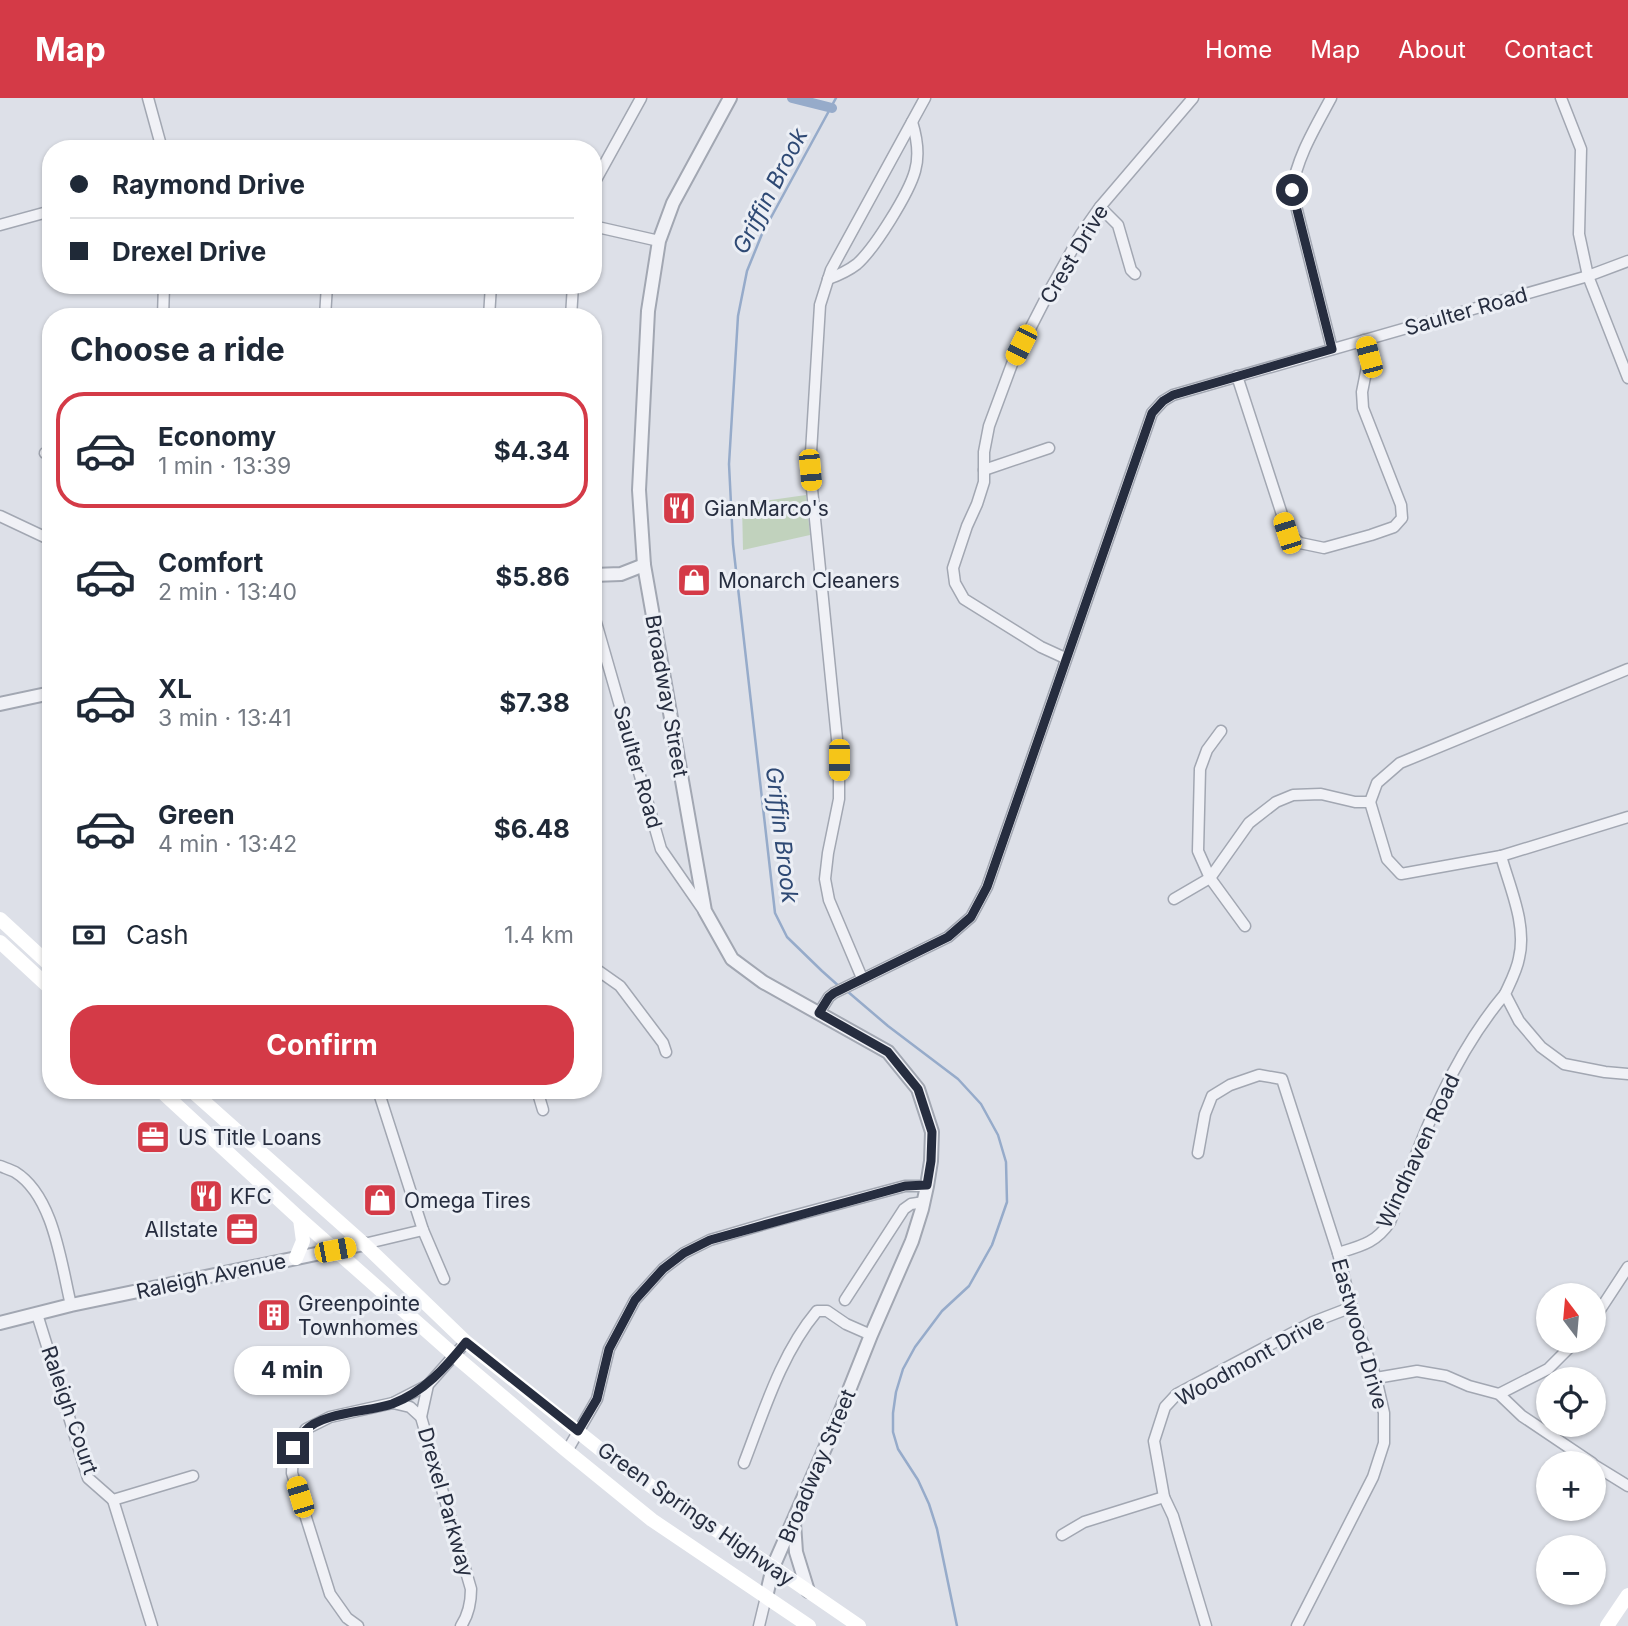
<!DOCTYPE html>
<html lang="en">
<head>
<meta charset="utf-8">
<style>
  body { margin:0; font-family:Inter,sans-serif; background:#f2f2f3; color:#1f2937; height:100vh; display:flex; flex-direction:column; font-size:26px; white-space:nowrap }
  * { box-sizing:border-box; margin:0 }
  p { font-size:23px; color:#747a83 }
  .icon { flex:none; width:38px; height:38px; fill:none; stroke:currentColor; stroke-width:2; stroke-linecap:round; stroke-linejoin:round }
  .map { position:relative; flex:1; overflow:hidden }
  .side { position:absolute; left:42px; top:210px; width:560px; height:791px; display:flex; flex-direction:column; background:#fff; border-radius:28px; box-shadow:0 2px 5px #0004 }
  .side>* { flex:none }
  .banner { position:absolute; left:42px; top:42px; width:560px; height:154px; border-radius:28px; box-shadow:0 2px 5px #0004; display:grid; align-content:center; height:154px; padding:0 28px; background:#fff }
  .needle { width:46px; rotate:344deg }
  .buttons { position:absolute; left:1536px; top:1185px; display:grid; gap:14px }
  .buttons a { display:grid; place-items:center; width:70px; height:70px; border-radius:50%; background:#fff; box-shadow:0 2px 5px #0004; font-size:35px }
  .end { position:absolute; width:32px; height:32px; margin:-16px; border:9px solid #262d3f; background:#fff; box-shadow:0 0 0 4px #fff }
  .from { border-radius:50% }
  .bubble { position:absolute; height:49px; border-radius:24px; background:#fff; box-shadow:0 2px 5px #0004; font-size:23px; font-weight:700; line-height:49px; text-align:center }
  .car { position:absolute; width:21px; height:42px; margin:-21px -10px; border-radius:9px; box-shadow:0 0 5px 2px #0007; background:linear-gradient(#f5c518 24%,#345 0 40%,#f5c518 0 76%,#345 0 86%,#f5c518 0) }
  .banner b { display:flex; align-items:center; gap:24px; height:66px; font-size:26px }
  .banner b+b { border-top:2px solid #e0e1e3 }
  .banner i { width:18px; height:18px; background:#1f2937 }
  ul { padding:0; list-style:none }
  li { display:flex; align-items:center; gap:21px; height:116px; margin:0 14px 10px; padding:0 14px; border:4px solid transparent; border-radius:28px }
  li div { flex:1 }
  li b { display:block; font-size:26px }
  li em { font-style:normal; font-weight:700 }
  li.selected { border-color:#d43a47 }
  li>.icon { width:63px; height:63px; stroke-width:1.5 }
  h2 { padding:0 28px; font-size:32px; line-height:84px }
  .pay { display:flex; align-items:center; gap:18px; height:77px; padding:0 28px; font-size:26px }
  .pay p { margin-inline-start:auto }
  .primary-button { display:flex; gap:14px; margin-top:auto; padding:14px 28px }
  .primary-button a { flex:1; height:80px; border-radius:28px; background:#d43a47; color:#fff; font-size:28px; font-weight:700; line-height:80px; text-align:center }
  header { display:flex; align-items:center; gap:42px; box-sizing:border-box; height:98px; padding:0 35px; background:#d43a47; color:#fff }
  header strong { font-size:33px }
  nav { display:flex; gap:38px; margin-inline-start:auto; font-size:24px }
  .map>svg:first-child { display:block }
  .green { fill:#c1d2bd }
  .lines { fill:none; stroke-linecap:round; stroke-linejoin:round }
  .stream { stroke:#96abca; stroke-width:2.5 }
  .canal { stroke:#96abca; stroke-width:10 }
  .minor-casing { stroke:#a2a7b2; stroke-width:13 }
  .tertiary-casing { stroke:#a2a7b2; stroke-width:16 }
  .minor { stroke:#f0f1f6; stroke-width:10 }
  .tertiary { stroke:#f0f1f6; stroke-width:12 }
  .secondary { stroke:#fff; stroke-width:14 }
  .route { stroke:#262d3f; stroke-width:9 }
  .labels { text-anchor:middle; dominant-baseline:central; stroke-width:6; stroke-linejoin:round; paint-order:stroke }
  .street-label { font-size:21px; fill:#262d3f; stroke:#eceff5 }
  .poi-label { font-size:21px; fill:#262d3f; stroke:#eceff5; text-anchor:start }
  .water-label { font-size:23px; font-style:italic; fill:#2e4974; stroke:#eceff5 }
</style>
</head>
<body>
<header>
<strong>Map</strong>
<nav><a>Home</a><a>Map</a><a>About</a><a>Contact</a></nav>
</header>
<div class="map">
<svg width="1628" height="1528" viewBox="0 0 1628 1528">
  <rect width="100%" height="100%" fill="#dde0e8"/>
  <polygon class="green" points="806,397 810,437 743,452 742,406"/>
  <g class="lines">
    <g class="stream">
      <polyline points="836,0 762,136 747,173 738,218 729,366 733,446 775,815 787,839 822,873 841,890"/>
      <polyline points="847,893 888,928 958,981 981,1006 998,1037 1006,1064 1007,1104 992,1147 969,1188 942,1213 915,1249 903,1271 896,1294 893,1315 893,1334 898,1351 918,1382 929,1406 937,1431 957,1528"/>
    </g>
    <polyline class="canal" points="792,0 832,10"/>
    <g class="minor-casing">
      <g id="minor">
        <polyline points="148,0 162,51"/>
        <path d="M1331 0C1315 30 1297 59 1292 92L1332 251"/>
        <polyline points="1561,0 1581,51 1579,136 1588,178 1628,280"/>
        <polyline points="593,87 641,0"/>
        <polyline points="1100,109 1118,127 1131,172 1135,176"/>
        <polyline points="0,127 51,113"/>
        <polyline points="593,128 659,143"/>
        <path d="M828 181C839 177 848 173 857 166 875 150 909 95 915 73 920 56 917 40 912 24"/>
        <polyline points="163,219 164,187"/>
        <polyline points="325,219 327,187"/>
        <polyline points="489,219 491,187"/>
        <polyline points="571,219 573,187"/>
        <polyline points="1237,278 1288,435 1300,445 1324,450 1371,437 1394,429 1402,420 1401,407 1363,310 1362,294 1369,259 1364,242"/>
        <polyline points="45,355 51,357"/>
        <polyline points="984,372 1049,350"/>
        <polyline points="0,418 51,442"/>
        <polyline points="593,514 661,751 704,813"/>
        <polyline points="1065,560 1041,549 964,501 955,485 953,470 967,428 977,406 984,384 984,354 989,328 1012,266 1051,190 1081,136 1100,109 1193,0"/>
        <polyline points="1221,633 1207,652 1200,671 1198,753 1210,780 1245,828"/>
        <polyline points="1370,704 1387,761 1401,776 1501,758 1628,719"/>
        <polyline points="1370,704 1377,685 1400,665 1628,571"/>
        <path d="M1501 758C1510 790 1527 827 1519 860 1517 872 1510 885 1505 896L1519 923 1541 949 1564 966 1605 974 1628 976"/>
        <polyline points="1174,801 1210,780 1249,725 1276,704 1293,697 1321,696 1355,704 1370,704"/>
        <polyline points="593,869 620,888 663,945 666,954"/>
        <polyline points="862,880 829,802 825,781 828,755 839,701 839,661 810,371 820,207 831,172 925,0"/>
        <polyline points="819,915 829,899 834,895 948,839 971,819 987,789 1152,315 1163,303 1173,297 1588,178 1628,163"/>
        <polyline points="378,992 423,1132 444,1181"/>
        <polyline points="537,992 543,1012"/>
        <polyline points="1198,1055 1205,1016 1212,998 1230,987 1259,977 1282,981 1338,1155 1356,1226 1376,1280 1384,1315 1384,1345 1373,1379 1297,1528"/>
        <path d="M0 1068C5 1070 11 1072 15 1074 54 1098 61 1166 71 1207"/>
        <polyline points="364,1146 423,1132"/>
        <path d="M1338 1155C1361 1148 1376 1145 1390 1124 1420 1045 1449 962 1505 896"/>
        <polyline points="845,1202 904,1111 911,1106 924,1104"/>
        <polyline points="37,1216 88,1380 113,1402 193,1378"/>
        <polyline points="1594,1221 1628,1169"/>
        <polyline points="1376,1280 1417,1273 1446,1278 1469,1288 1499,1296 1522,1318 1592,1365"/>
        <polyline points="1499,1296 1548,1271 1577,1242"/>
        <polyline points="393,1305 428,1287"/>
        <polyline points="421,1319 428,1287 466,1244"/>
        <polyline points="567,1353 597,1301 609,1251 635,1202 663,1171 684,1155 710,1142 782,1121 905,1088 927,1088"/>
        <path d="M744 1365C764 1313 781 1256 817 1213H827L846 1226 871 1237"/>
        <polyline points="1594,1367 1628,1388"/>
        <polyline points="113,1402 152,1528"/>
        <polyline points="1062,1437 1084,1424 1164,1399"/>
        <path d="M358 1528 347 1520 330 1496 292 1375 293 1350 306 1331 330 1319 393 1305 410 1309 421 1319 471 1491C471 1505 469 1516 461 1528"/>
        <polyline points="759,1528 766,1499"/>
        <polyline points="1206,1528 1173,1418 1164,1399 1154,1343 1165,1309 1177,1296 1313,1224 1352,1209"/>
      </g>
    </g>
    <g class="tertiary-casing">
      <g id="tertiary">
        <polyline points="730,0 673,105 659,143 648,213 639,392 644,467 705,813 732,861 763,884 888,954 918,991 932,1034 931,1063 927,1088 922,1111 912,1143 871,1237 836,1325 773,1469 766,1499"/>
        <polyline points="593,477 621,476 644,467"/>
        <polyline points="0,606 51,595"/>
        <polyline points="0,1225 71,1207 364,1146"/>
        <polyline points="794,1425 796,1454 808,1493"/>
      </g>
    </g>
    <use href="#minor" class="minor"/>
    <use href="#tertiary" class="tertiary"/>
    <g class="secondary">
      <polyline points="0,821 51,868"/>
      <polyline points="0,844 51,891"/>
      <polyline points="160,992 300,1121 455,1258 567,1353 652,1422 809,1528"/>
      <polyline points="191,992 364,1146 466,1244 606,1356 679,1408 773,1469 859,1528"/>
      <polyline points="296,1160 303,1143 300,1121"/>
      <polyline points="1607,1528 1628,1497"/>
    </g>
  </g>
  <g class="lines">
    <path class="route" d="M293 1350C297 1345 300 1338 305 1333 322 1314 368 1314 392 1306 424 1294 446 1269 466 1244L578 1333 597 1301 609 1251 635 1202 663 1171 684 1155 710 1142 807 1115 905 1088 927 1087 931 1063 932 1034 918 991 888 954 819 915 829 899 834 895 948 839 971 819 987 789 1152 315 1163 303 1173 297 1332 251 1292 92"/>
  </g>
  <defs>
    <g id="restaurant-square" transform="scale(1.75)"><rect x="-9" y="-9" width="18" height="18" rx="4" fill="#d43a47" stroke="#eceff5"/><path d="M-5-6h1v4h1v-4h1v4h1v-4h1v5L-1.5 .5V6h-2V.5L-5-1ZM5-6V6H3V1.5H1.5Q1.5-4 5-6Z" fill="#fff"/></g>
    <g id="shop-square" transform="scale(1.75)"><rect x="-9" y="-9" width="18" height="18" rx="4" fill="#d43a47" stroke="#eceff5"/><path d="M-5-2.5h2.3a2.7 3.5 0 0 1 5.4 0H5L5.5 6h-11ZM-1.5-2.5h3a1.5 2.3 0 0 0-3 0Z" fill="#fff"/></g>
    <g id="office-square" transform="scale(1.75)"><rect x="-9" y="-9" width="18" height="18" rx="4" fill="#d43a47" stroke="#eceff5"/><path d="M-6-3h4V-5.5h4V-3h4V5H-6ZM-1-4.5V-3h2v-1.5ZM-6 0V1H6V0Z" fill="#fff"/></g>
    <g id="building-square" transform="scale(1.75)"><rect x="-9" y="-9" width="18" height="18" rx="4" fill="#d43a47" stroke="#eceff5"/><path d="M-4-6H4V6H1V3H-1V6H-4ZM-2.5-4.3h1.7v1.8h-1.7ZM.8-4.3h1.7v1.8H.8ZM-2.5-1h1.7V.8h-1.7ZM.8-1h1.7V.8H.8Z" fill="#fff"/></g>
  </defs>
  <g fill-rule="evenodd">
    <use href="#restaurant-square" x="679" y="410"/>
    <use href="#shop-square" x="694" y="482"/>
    <use href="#office-square" x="153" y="1039"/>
    <use href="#restaurant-square" x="206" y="1098"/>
    <use href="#shop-square" x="380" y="1102"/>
    <use href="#office-square" x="242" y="1131"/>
    <use href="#building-square" x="274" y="1217"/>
  </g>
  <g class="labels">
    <g class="street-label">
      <text transform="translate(1074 156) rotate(-59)">Crest Drive</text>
      <text transform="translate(1466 213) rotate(-16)">Saulter Road</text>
      <text transform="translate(667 598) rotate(80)">Broadway Street</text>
      <text transform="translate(638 669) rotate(74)">Saulter Road</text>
      <text transform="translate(1418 1053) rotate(-65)">Windhaven Road</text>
      <text transform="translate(211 1178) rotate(-12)">Raleigh Avenue</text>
      <text transform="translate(1360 1236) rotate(74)">Eastwood Drive</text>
      <text transform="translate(1250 1262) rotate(-29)">Woodmont Drive</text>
      <text transform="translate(70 1312) rotate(71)">Raleigh Court</text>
      <text transform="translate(817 1368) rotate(-67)">Broadway Street</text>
      <text transform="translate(446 1404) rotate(74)">Drexel Parkway</text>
      <text transform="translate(696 1416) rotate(35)">Green Springs Highway</text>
    </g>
    <g class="poi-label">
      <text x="704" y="410">GianMarco's</text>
      <text x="718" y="482">Monarch Cleaners</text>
      <text x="178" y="1039">US Title Loans</text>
      <text x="230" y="1098">KFC</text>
      <text x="404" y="1102">Omega Tires</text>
      <text x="218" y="1131" text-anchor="end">Allstate</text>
      <text x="298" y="1205">Greenpointe<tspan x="298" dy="24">Townhomes</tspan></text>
    </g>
    <g class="water-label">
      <text transform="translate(770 93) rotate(-63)">Griffin Brook</text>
      <text transform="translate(782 737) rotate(83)">Griffin Brook</text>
    </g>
  </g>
</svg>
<div class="buttons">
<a><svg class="needle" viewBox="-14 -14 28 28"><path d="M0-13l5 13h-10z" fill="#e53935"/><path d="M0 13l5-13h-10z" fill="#747a83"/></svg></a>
<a><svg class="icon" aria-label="locate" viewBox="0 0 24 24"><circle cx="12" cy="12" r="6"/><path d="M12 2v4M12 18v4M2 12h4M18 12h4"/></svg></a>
<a>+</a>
<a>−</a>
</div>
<i class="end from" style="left:1292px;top:92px"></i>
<i class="end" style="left:293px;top:1350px"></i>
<div class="bubble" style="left:234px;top:1248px;width:116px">4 min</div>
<i class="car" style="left:1021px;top:247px;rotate:207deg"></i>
<i class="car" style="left:1369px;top:259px;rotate:345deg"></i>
<i class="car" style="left:810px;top:372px;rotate:175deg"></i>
<i class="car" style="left:1287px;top:435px;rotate:342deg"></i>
<i class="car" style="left:839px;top:662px;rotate:180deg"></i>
<i class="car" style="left:335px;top:1152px;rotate:79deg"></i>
<i class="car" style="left:300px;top:1399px;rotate:343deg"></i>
<div class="banner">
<b><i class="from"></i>Raymond Drive</b>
<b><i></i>Drexel Drive</b>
</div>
<section class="side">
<h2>Choose a ride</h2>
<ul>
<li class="selected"><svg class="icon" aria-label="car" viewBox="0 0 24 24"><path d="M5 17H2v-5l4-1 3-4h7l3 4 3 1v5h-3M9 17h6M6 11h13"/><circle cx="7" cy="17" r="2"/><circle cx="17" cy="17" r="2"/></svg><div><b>Economy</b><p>1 min · 13:39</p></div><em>$4.34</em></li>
<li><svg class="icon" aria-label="car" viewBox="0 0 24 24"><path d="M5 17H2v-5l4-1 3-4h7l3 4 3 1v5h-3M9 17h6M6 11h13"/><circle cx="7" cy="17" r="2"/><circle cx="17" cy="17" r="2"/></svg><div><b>Comfort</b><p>2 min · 13:40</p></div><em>$5.86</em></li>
<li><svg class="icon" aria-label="car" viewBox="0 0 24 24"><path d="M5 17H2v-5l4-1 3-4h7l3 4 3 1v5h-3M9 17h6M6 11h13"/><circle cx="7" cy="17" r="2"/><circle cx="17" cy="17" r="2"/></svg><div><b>XL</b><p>3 min · 13:41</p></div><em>$7.38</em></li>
<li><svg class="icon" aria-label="car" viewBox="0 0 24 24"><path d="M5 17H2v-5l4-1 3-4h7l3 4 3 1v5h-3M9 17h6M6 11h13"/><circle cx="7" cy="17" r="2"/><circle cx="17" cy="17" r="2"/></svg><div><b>Green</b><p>4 min · 13:42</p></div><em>$6.48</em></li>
</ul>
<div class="pay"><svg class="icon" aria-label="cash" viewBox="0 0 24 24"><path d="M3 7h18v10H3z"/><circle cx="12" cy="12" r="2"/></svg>Cash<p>1.4 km</p></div>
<div class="primary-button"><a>Confirm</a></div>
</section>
</div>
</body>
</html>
